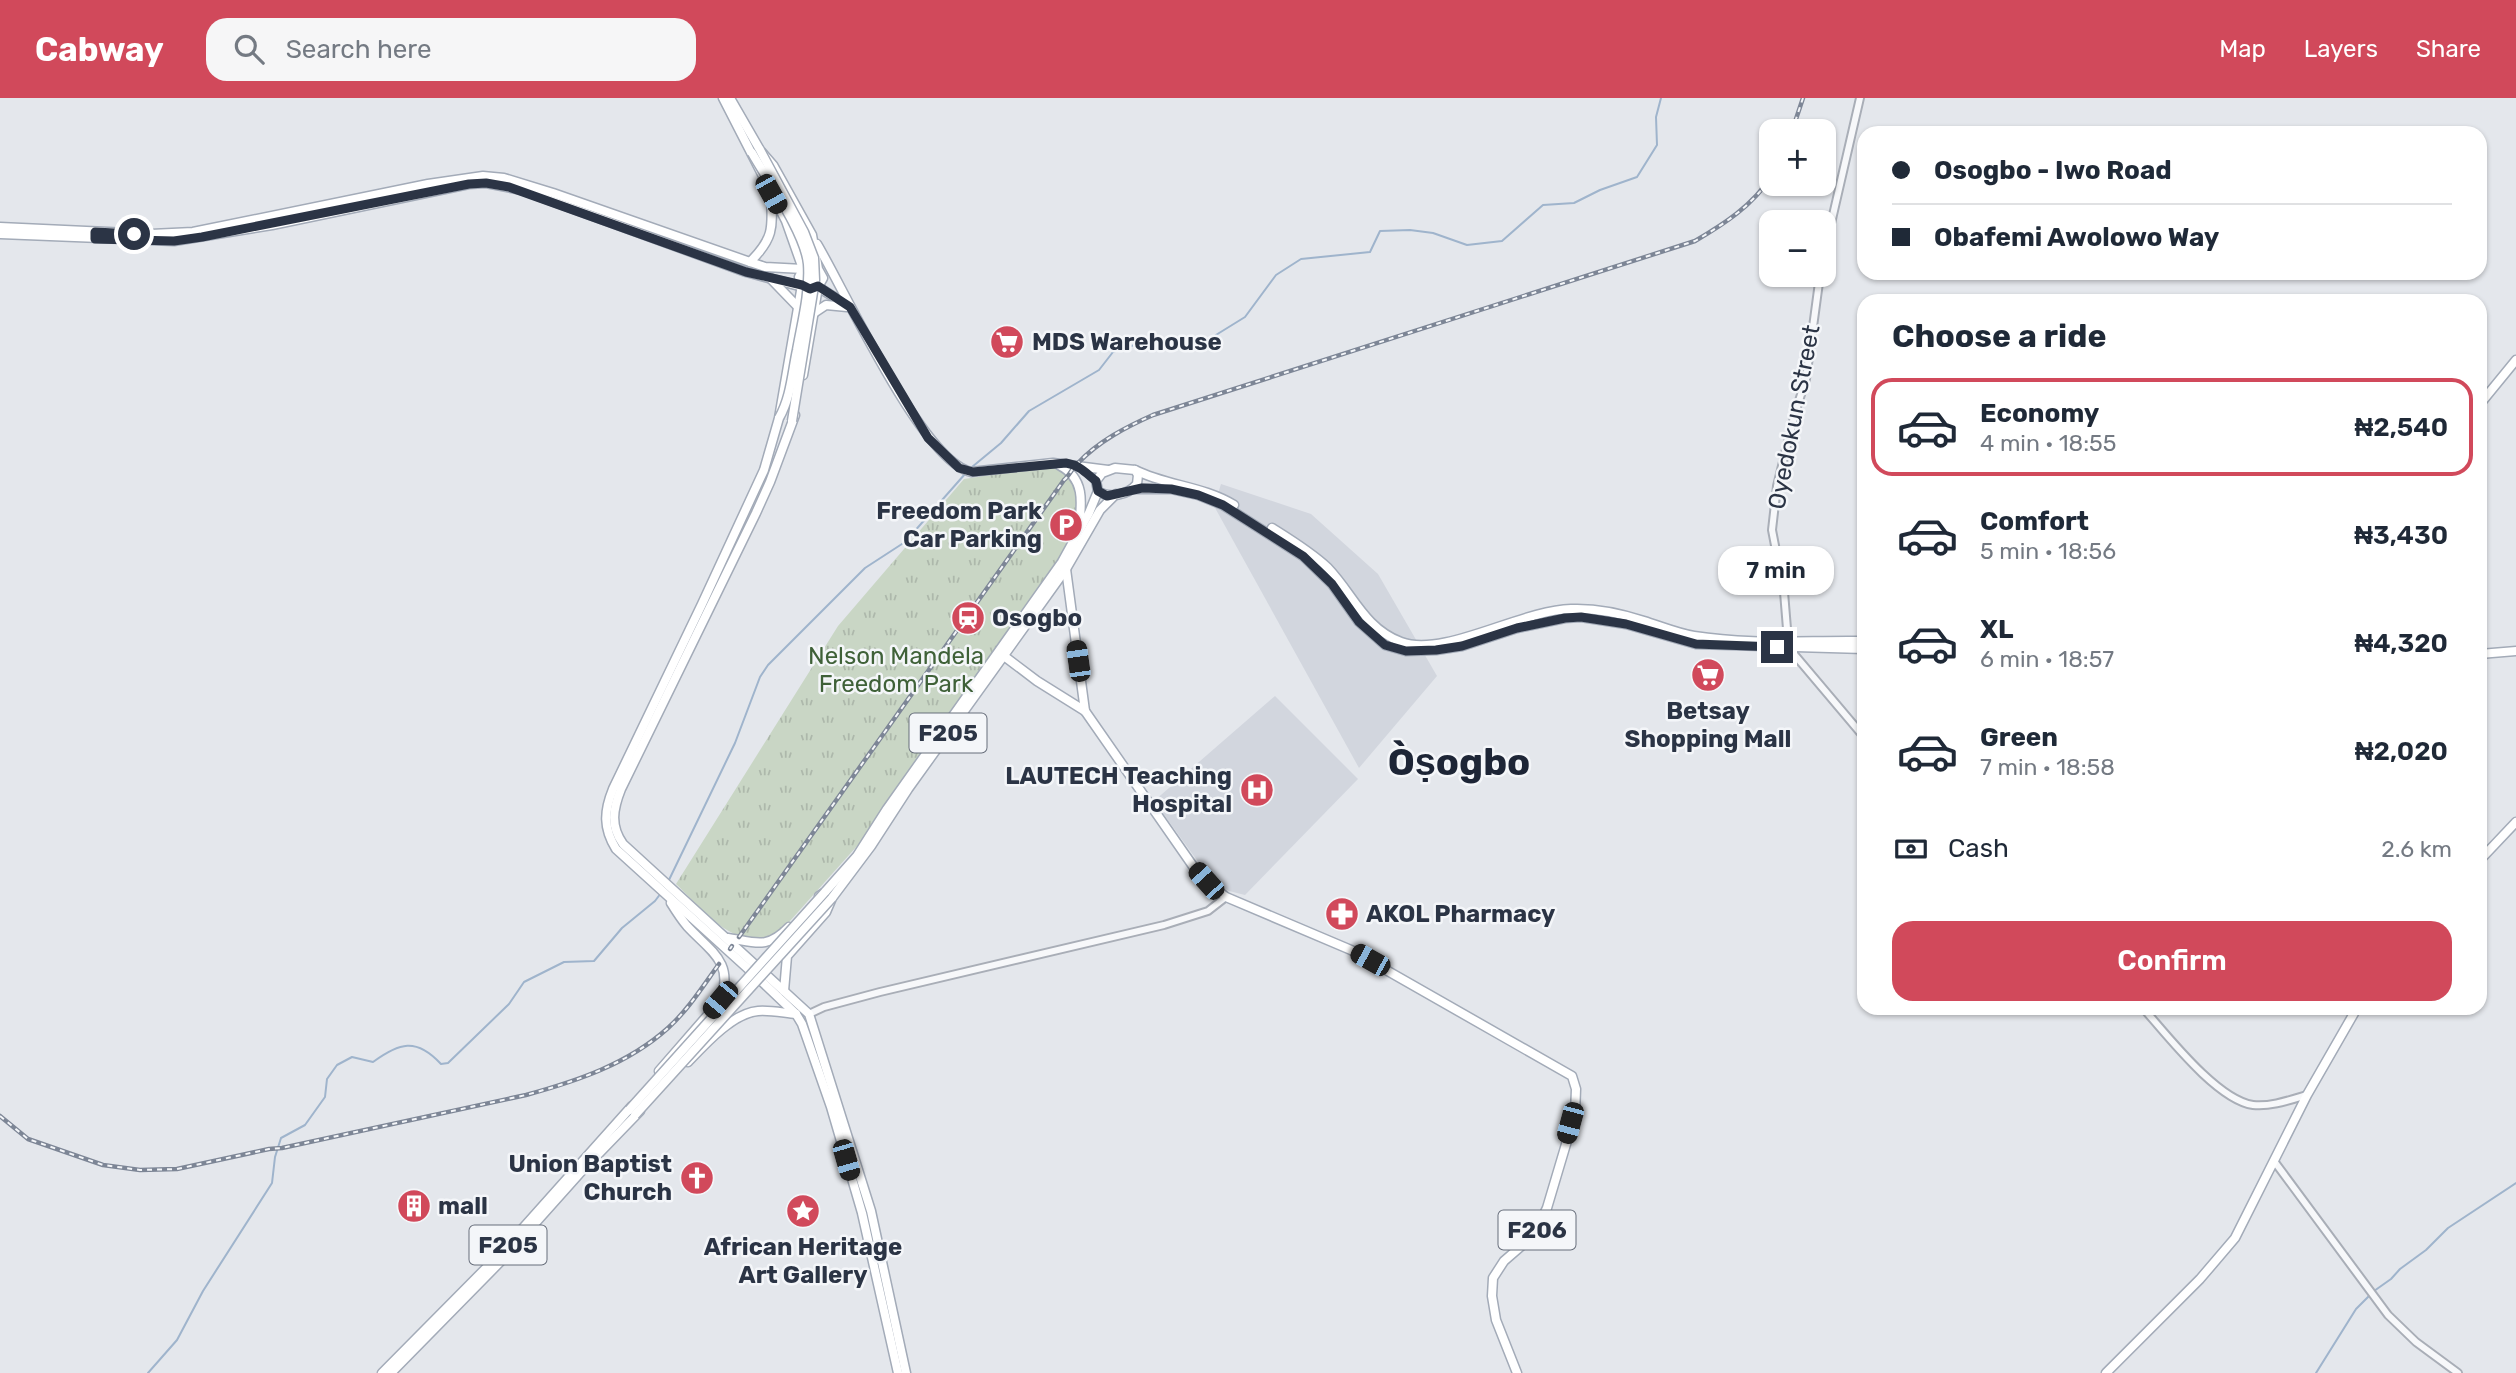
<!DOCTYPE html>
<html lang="en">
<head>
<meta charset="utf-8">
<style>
  body { margin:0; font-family:Rubik,sans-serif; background:#f6f6f7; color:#1f2937; height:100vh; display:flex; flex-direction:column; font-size:26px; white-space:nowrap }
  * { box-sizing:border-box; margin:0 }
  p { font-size:23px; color:#747a83 }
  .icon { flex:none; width:38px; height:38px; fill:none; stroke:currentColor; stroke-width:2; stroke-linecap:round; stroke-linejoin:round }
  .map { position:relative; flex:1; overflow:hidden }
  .sheet { position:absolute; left:1857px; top:196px; width:630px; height:721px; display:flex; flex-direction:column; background:#fff; border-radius:21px; box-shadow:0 2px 5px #0004 }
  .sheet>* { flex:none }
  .top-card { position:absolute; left:1857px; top:28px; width:630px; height:154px; border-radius:21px; box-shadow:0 2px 5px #0004; display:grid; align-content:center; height:154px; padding:0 35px; background:#fff }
  .controls { position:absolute; left:1759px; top:21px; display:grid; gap:14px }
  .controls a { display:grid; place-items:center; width:77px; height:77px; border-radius:14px; background:#fff; box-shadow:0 2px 5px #0004; font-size:35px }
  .end { position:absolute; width:32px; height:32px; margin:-16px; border:9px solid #2b3445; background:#fff; box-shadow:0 0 0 4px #fff }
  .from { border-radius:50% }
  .bubble { position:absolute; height:49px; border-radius:21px; background:#fff; box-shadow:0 2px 5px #0004; font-size:23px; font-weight:600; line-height:49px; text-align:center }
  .car { position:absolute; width:21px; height:42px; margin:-21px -10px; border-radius:9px; box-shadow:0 0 5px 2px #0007; background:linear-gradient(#222 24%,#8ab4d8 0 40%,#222 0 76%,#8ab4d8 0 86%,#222 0) }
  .top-card b { display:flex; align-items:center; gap:24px; height:66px; font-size:26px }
  .top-card b+b { border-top:2px solid #e0e1e3 }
  .top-card i { width:18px; height:18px; background:#1f2937 }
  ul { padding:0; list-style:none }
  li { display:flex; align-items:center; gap:21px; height:98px; margin:0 14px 10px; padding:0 21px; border:4px solid transparent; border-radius:21px }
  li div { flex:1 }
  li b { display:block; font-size:26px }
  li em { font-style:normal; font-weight:600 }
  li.selected { border-color:#d1495b }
  li>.icon { width:63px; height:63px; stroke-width:1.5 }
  h2 { padding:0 35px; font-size:32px; line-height:84px }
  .pay { display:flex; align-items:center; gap:18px; height:77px; padding:0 35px; font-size:26px }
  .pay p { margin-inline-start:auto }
  .primary-button { display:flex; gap:14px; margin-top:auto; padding:14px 35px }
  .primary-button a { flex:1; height:80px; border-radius:21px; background:#d1495b; color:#fff; font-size:28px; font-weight:600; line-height:80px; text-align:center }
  header { display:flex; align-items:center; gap:42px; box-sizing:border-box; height:98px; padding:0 35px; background:#d1495b; color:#fff }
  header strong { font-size:33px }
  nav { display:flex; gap:38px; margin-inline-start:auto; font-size:24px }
  .search { width:490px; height:63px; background:#f6f6f7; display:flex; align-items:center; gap:18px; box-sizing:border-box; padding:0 24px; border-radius:21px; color:#747a83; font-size:26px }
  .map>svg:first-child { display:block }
  .built { fill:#d2d6de }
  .grass { fill:url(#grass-tufts) }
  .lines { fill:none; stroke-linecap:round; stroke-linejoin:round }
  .stream { stroke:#9fb4cc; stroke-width:2 }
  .minor-casing { stroke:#a9aeb7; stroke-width:10 }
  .major-casing { stroke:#a3abb8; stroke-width:11 }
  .minor { stroke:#f7f8fa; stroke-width:6 }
  .major { stroke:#fff; stroke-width:8 }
  .rail-casing { stroke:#7d8696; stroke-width:4.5 }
  .rail { stroke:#f4f6f9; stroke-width:2; stroke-dasharray:5; stroke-linecap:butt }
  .major-bridge-casing { stroke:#a3abb8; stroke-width:11; stroke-linecap:butt }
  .major-bridge { stroke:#fff; stroke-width:8 }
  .route { stroke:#2b3445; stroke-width:9 }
  .labels { text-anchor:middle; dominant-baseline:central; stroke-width:5; stroke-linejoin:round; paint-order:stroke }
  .shield { fill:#f4f6f9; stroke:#676e7b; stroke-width:2 }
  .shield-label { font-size:23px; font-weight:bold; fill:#2b3445 }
  .poi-label { font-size:24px; font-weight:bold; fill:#2b3445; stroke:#f4f6f9; text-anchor:start }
  .street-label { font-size:24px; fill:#2b3445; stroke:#f4f6f9 }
  .park-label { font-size:24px; fill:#3f6138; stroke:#f4f6f9 }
  .town-label { font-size:38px; font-weight:bold; fill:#1d2536; stroke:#f4f6f9 }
</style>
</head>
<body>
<header>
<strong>Cabway</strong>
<div class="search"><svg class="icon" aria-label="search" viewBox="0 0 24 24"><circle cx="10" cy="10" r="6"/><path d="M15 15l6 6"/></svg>Search here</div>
<nav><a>Map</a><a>Layers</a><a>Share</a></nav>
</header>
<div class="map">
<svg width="2516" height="1275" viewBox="0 0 2516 1275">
  <defs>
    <pattern id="grass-tufts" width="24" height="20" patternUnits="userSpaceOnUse" patternTransform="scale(1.75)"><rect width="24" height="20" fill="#c9d6c5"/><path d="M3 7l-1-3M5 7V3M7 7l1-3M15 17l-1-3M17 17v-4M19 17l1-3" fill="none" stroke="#adb8ab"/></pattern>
  </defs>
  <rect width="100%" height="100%" fill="#e4e7ec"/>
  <g class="built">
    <polygon points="1221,386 1311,416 1378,476 1437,578 1359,670 1214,408"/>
    <polygon points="1275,598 1358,681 1245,797 1229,793 1212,783 1154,703"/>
  </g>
  <path class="grass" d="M1065 366 1077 377 1081 406 1077 436 866 738 781 833C771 838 761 843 750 841 720 836 697 806 676 786L838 528 964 381Z"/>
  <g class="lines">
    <g class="stream">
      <polyline points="972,369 1001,345 1029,313 1099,272 1113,254 1137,246 1162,247 1190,253 1245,219 1276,177 1301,161 1370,154 1380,133 1410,132 1433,135 1467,147 1502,143 1543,107 1574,105 1600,92 1637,79 1657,47 1656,19 1661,0"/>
      <polyline points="668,784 735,645 760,579 768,567 865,470 905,444 965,376"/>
      <polyline points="2374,1193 2391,1181 2400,1171 2426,1152 2448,1130 2516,1085"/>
      <path d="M148 1275 177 1242 203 1193 272 1085 275 1059 281 1040 305 1027 325 999 327 981 337 967 352 959 373 964C399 945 416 939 441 966L448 965 509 906 524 884 564 864 594 863 622 830 655 803 661 795"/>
      <polyline points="2316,1275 2356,1211 2370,1197"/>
    </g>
    <g class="minor-casing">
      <g id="minor">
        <polyline points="1824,156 1860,0"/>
        <polyline points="1788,543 1784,494 1772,432 1777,388 1795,315 1806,281 1820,177"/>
        <polyline points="1788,549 1864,639"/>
        <path d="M2143 910C2167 937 2217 1002 2253 1007 2270 1009 2290 1002 2307 997"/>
        <polyline points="809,916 824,909 880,894 1164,827 1208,813 1226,799"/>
        <polyline points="2274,1063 2388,1217 2416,1244 2458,1275"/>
      </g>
    </g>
    <g class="major-casing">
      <g id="major">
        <path d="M723 0 786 123 803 171 799 179 802 187 779 320 764 372 702 506 613 691C604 713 603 730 616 751L756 878 796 916 802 926 831 1009 862 1115 898 1275"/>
        <polyline points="730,0 760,52 773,67 812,137 818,171 823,180 818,189 803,277"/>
        <polyline points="0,129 151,136 193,134 428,86 483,78 504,80 553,95 750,164 765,169 803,171 805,169"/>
        <polyline points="0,136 174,143 272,127 469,86 486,85 522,92 746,174 803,189"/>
        <path d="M817 146C845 193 922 363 971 374L1053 365 1108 372"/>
        <path d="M750 164C773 141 773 131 771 99"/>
        <polyline points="769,179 798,209"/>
        <polyline points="815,190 818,189 850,209"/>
        <polyline points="814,215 826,207 847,209"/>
        <polyline points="2480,306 2516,262"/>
        <path d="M795 317 770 384 756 415 621 691C613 711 610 728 623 746L809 916 871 1113 906 1275"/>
        <path d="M1059 367C1085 380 1082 404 1079 429"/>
        <path d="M1115 370 1135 372 1138 377 1137 386C1128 397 1109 401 1098 393L1096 383 1102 375Z"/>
        <path d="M1135 372C1167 388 1203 388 1234 407"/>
        <polyline points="1133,391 1171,391 1198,397 1223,407 1303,458 1332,486 1359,524 1385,547 1406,553 1436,552 1462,548 1517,530 1565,520 1581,519 1626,526 1696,546 1864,551"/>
        <path d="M1272 430C1291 442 1311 454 1328 470 1353 496 1364 530 1401 544 1444 560 1521 512 1571 511 1596 510 1620 515 1644 523 1660 528 1677 535 1694 538 1750 547 1808 542 1864 543"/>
        <polyline points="1066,471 1085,613 1195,771 1206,783 1226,799 1351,852 1572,978 1576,991 1575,1016 1547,1110 1534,1137 1504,1163 1493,1180 1492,1198 1496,1222 1517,1275"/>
        <polyline points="1000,555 1037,583 1085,613"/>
        <polyline points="2480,556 2516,553"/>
        <polyline points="2480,762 2516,724"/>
        <polyline points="819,798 825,794 857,758 887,711 1062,464 1089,415 1098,393"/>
        <path d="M728 840C755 844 767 852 789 829"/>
        <polyline points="784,893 787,858 826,814 832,800 871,748 908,691 1066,471 1100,412 1116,396"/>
        <path d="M688 964C705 946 733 915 758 913 771 912 784 915 796 916"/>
        <path d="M659 973 720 903C735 864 710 853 687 828 681 821 676 813 671 805"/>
        <polyline points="382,1275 498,1158 632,1008"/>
        <polyline points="391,1275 503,1161 579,1076 640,1013"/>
        <polyline points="2106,1275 2200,1181 2235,1140 2307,997 2357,910"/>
      </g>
    </g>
    <use href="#minor" class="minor"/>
    <use href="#major" class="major"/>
    <g class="rail-casing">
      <g id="rail">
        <polyline points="1792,33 1803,0"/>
        <path d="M739 839 1064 382C1070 377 1072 370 1078 365 1099 343 1126 329 1153 317L1695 143C1724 126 1752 108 1771 79"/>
        <polyline points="730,851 732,848"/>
        <path d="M0 1018 28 1041 103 1067 140 1072 177 1071 269 1051 282 1050 526 997C577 983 628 966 668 930 688 912 703 888 719 866"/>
      </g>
    </g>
    <use href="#rail" class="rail"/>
    <g class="major-bridge-casing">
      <g id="major-bridge">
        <polyline points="760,52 804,134 814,160 815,182 792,323"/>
        <path d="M752 55C768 83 805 135 808 166 810 194 802 224 797 252 792 275 791 299 779 320"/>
        <polyline points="629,1012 825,794"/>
        <polyline points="635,1017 832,800"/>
      </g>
    </g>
    <use href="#major-bridge" class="major-bridge"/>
  </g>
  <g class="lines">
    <path class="route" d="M134 136 95 134V141L174 143 202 139 469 86 486 85 509 89 746 174 802 187 810 191 818 188 850 209 928 340 959 370 973 374 1066 365C1079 367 1086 375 1096 383L1098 393 1107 398 1142 390 1171 391 1198 397 1223 407 1303 458 1332 486 1359 524 1385 547 1406 553 1436 552 1462 548 1517 530 1565 520 1581 519 1626 526 1696 546 1777 549"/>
  </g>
  <defs>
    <g id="supermarket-disc" transform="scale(1.75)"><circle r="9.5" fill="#d1495b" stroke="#f4f6f9"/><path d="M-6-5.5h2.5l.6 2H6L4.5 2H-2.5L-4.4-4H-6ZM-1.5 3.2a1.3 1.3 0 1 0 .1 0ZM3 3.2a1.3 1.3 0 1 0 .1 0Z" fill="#fff"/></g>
    <g id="parking-disc" transform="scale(1.75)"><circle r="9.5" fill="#d1495b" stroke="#f4f6f9"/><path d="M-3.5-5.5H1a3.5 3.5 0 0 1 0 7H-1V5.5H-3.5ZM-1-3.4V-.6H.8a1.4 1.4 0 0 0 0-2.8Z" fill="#fff"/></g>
    <g id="station-disc" transform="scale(1.75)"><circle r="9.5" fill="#d1495b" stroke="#f4f6f9"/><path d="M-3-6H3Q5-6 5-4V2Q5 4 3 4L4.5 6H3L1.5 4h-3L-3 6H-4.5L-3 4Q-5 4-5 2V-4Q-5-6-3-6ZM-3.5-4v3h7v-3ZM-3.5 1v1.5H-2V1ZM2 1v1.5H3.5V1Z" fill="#fff"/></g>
    <g id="hospital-disc" transform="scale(1.75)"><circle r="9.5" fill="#d1495b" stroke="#f4f6f9"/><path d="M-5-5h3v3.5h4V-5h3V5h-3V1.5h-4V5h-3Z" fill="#fff"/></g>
    <g id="pharmacy-disc" transform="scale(1.75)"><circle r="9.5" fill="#d1495b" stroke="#f4f6f9"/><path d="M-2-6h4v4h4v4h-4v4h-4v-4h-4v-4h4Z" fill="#fff"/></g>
    <g id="church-disc" transform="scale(1.75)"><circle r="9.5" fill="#d1495b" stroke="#f4f6f9"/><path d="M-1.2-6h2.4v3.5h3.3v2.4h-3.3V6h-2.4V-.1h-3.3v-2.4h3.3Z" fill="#fff"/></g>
    <g id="building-disc" transform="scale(1.75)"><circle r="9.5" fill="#d1495b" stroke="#f4f6f9"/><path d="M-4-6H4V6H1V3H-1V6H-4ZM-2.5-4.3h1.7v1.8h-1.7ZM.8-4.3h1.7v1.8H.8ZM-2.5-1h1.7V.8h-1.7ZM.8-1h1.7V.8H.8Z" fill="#fff"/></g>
    <g id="sight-disc" transform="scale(1.75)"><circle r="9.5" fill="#d1495b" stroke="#f4f6f9"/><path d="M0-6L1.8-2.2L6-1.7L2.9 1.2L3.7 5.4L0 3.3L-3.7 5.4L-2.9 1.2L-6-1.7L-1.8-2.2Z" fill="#fff"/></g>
  </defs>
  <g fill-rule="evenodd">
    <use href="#supermarket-disc" x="1007" y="244"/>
    <use href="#parking-disc" x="1066" y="427"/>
    <use href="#station-disc" x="968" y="520"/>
    <use href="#supermarket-disc" x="1708" y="577"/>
    <use href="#hospital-disc" x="1257" y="692"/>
    <use href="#pharmacy-disc" x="1342" y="816"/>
    <use href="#church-disc" x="697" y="1080"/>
    <use href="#building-disc" x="414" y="1108"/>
    <use href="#sight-disc" x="803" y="1113"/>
  </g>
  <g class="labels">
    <g class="shield">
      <rect x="909.5" y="615.5" width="77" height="39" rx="5"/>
      <rect x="1498.5" y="1112.5" width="77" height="39" rx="5"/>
      <rect x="469.5" y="1127.5" width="77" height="39" rx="5"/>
    </g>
    <g class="shield-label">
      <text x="948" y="635">F205</text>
      <text x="1537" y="1132">F206</text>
      <text x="508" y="1147">F205</text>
    </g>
    <g class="poi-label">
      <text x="1032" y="244">MDS Warehouse</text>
      <text x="1042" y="413" text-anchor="end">Freedom Park<tspan x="1042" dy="28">Car Parking</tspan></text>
      <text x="992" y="520">Osogbo</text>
      <text x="1708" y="613" text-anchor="middle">Betsay<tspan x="1708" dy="28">Shopping Mall</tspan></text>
      <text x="1232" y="678" text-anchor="end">LAUTECH Teaching<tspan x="1232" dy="28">Hospital</tspan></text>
      <text x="1366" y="816">AKOL Pharmacy</text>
      <text x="672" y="1066" text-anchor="end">Union Baptist<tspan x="672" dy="28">Church</tspan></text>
      <text x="438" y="1108">mall</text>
      <text x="803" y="1149" text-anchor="middle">African Heritage<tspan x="803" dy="28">Art Gallery</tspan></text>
    </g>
    <g class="street-label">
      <text transform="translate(1794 319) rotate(-79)">Oyedokun Street</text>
    </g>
    <g class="park-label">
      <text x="896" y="558">Nelson Mandela<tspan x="896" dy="28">Freedom Park</tspan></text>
    </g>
    <g class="town-label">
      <text x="1459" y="664">Òṣogbo</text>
    </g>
  </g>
</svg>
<div class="controls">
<a>+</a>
<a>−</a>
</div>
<i class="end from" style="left:134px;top:136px"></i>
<i class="end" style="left:1777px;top:549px"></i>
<div class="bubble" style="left:1718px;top:448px;width:116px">7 min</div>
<i class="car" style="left:771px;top:96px;rotate:151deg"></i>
<i class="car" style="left:1078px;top:563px;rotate:352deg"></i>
<i class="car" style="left:1206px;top:783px;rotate:318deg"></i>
<i class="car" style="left:1370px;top:862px;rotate:299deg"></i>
<i class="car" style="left:720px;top:902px;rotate:220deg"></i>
<i class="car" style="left:1570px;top:1025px;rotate:195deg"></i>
<i class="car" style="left:846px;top:1062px;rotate:164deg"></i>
<div class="top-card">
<b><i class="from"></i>Osogbo - Iwo Road</b>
<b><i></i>Obafemi Awolowo Way</b>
</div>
<section class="sheet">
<h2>Choose a ride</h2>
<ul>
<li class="selected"><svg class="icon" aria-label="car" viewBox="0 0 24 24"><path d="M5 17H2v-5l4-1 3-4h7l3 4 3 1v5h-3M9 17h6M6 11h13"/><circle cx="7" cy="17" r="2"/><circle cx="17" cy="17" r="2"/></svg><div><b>Economy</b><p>4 min · 18:55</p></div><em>₦2,540</em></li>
<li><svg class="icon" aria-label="car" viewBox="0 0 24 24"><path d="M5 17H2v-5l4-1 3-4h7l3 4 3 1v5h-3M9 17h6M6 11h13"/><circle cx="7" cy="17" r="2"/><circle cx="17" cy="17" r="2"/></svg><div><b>Comfort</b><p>5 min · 18:56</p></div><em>₦3,430</em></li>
<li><svg class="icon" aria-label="car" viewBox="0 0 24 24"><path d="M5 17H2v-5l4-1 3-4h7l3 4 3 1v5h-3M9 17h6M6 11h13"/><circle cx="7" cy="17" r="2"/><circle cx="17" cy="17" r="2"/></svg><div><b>XL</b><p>6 min · 18:57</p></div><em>₦4,320</em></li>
<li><svg class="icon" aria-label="car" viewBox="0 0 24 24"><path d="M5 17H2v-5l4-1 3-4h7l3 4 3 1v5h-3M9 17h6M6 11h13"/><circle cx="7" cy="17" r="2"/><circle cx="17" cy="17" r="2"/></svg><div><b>Green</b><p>7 min · 18:58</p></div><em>₦2,020</em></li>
</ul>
<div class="pay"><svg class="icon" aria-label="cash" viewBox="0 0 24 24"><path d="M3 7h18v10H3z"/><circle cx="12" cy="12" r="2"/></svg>Cash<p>2.6 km</p></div>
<div class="primary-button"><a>Confirm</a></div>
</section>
</div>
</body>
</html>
